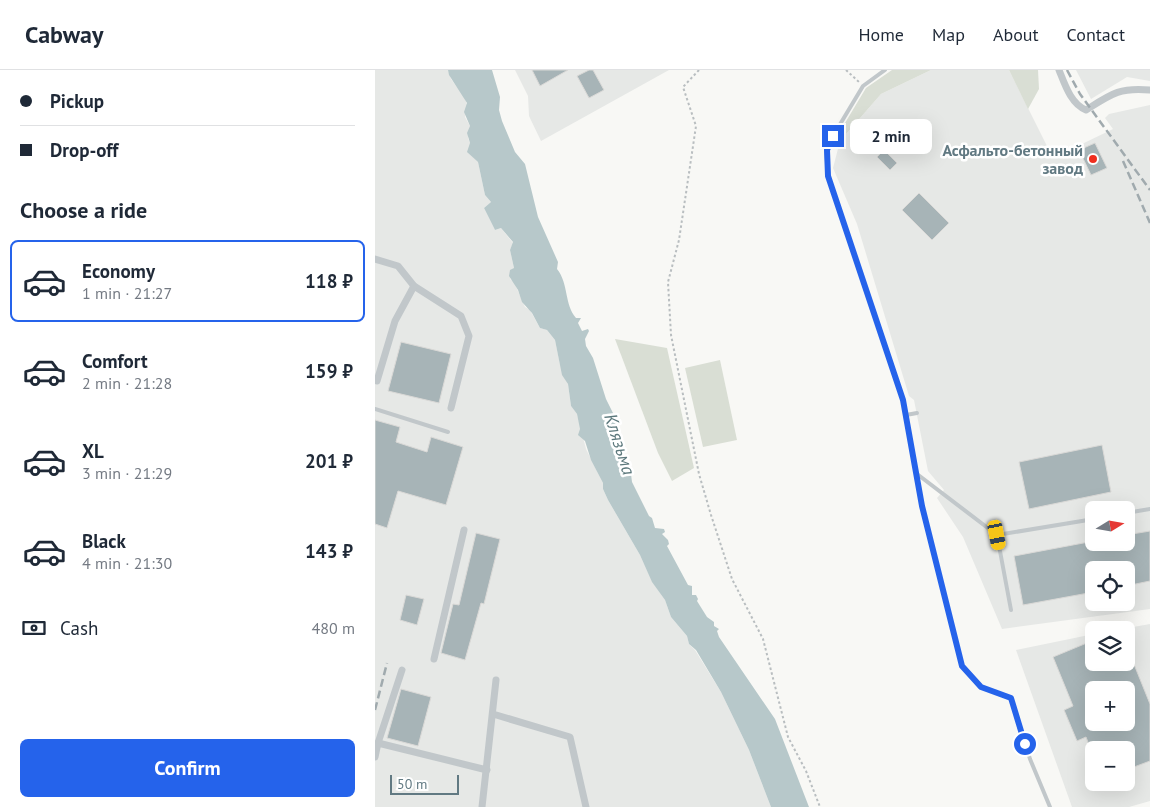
<!DOCTYPE html>
<html lang="en">
<head>
<meta charset="utf-8">
<style>
  body { margin:0; font-family:"PT Sans",sans-serif; background:#f6f6f7; color:#1f2937; height:100vh; display:flex; flex-direction:column; font-size:19px; white-space:nowrap }
  * { box-sizing:border-box; margin:0 }
  p { font-size:16px; color:#747a83 }
  .icon { flex:none; width:28px; height:28px; fill:none; stroke:currentColor; stroke-width:2; stroke-linecap:round; stroke-linejoin:round }
  .map { position:relative; flex:1; overflow:hidden }
  .drawer { display:flex; flex-direction:column; background:#fff; width:375px }
  .drawer>* { flex:none }
  .banner { display:grid; align-content:center; height:110px; padding:0 20px; background:#fff }
  .needle { width:32px; rotate:79deg }
  .fabs { position:absolute; left:710px; top:431px; display:grid; gap:10px }
  .fabs a { display:grid; place-items:center; width:50px; height:50px; border-radius:8px; background:#fff; box-shadow:0 5px 20px #0002; font-size:25px }
  .scale { position:absolute; left:15px; bottom:12px; width:69px; box-sizing:border-box; padding-left:5px; border:2px solid #617982; border-top:0; font-size:14px; line-height:18px; white-space:nowrap; color:#617982; -webkit-text-stroke:4px #fff; paint-order:stroke }
  .end { position:absolute; width:22px; height:22px; margin:-11px; border:6px solid #2563eb; background:#fff; box-shadow:0 0 0 2px #fff }
  .from { border-radius:50% }
  .bubble { position:absolute; height:35px; border-radius:8px; background:#fff; box-shadow:0 5px 20px #0002; font-size:16px; font-weight:700; line-height:35px; text-align:center }
  .car { position:absolute; width:15px; height:30px; margin:-15px -8px; border-radius:6px; box-shadow:0 0 4px 1px #0007; background:linear-gradient(#f5c518 24%,#345 0 40%,#f5c518 0 76%,#345 0 86%,#f5c518 0) }
  .banner b { display:flex; align-items:center; gap:18px; height:48px; font-size:19px }
  .banner b+b { border-top:1px solid #e0e1e3 }
  .banner i { width:12px; height:12px; background:#1f2937 }
  ul { padding:0; list-style:none }
  li { display:flex; align-items:center; gap:15px; height:82px; margin:0 10px 8px; padding:0 10px; border:2px solid transparent; border-radius:8px }
  li div { flex:1 }
  li b { display:block; font-size:19px }
  li em { font-style:normal; font-weight:700 }
  li.current { border-color:#2563eb }
  li>.icon { width:45px; height:45px; stroke-width:1.5 }
  h2 { padding:0 20px; font-size:22px; line-height:60px }
  .pay { display:flex; align-items:center; gap:12px; height:55px; padding:0 20px; font-size:19px }
  .pay p { margin-inline-start:auto }
  .button { display:flex; gap:10px; margin-top:auto; padding:10px 20px }
  .button a { flex:1; height:58px; border-radius:8px; background:#2563eb; color:#fff; font-size:20px; font-weight:700; line-height:58px; text-align:center }
  header { display:flex; align-items:center; gap:30px; box-sizing:border-box; height:70px; padding:0 25px; background:#fff; border-bottom:1px solid #e0e1e3 }
  header strong { font-size:24px }
  nav { display:flex; gap:28px; margin-inline-start:auto; font-size:18px }
  main { display:flex; flex:1; min-height:0 }
  .map>svg:first-child { display:block }
  .built { fill:#e6e8e6; fill-rule:evenodd }
  .green { fill:#d9ded4 }
  .water { fill:#b7c8ca }
  .building { fill:#a7b4b7; stroke:#dad9d7; fill-rule:evenodd }
  .lines { fill:none; stroke-linecap:round; stroke-linejoin:round }
  .path { stroke:#b9bec0; stroke-width:2; stroke-dasharray:2.5 2.5; stroke-linecap:butt }
  .service { stroke:#c1c7ca; stroke-width:4 }
  .minor { stroke:#c1c7ca; stroke-width:7 }
  .rail { stroke:#a0aaae; stroke-width:2.5; stroke-dasharray:8 4; stroke-linecap:butt }
  .route { stroke:#2563eb; stroke-width:6 }
  .poi-dot { fill:#ef2e1f; stroke:#fff; stroke-width:2 }
  .labels { text-anchor:middle; dominant-baseline:central; stroke-width:5; stroke-linejoin:round; paint-order:stroke }
  .poi-label { font-size:16px; font-weight:bold; fill:#617982; stroke:#fff; text-anchor:end }
  .water-label { font-size:18px; font-style:italic; fill:#5c787c; stroke:#fff }
</style>
</head>
<body>
<header>
<strong>Cabway</strong>
<nav><a>Home</a><a>Map</a><a>About</a><a>Contact</a></nav>
</header>
<main>
<section class="drawer">
<div class="banner">
<b><i class="from"></i>Pickup</b>
<b><i></i>Drop-off</b>
</div>
<h2>Choose a ride</h2>
<ul>
<li class="current"><svg class="icon" aria-label="car" viewBox="0 0 24 24"><path d="M5 17H2v-5l4-1 3-4h7l3 4 3 1v5h-3M9 17h6M6 11h13"/><circle cx="7" cy="17" r="2"/><circle cx="17" cy="17" r="2"/></svg><div><b>Economy</b><p>1 min · 21:27</p></div><em>118 ₽</em></li>
<li><svg class="icon" aria-label="car" viewBox="0 0 24 24"><path d="M5 17H2v-5l4-1 3-4h7l3 4 3 1v5h-3M9 17h6M6 11h13"/><circle cx="7" cy="17" r="2"/><circle cx="17" cy="17" r="2"/></svg><div><b>Comfort</b><p>2 min · 21:28</p></div><em>159 ₽</em></li>
<li><svg class="icon" aria-label="car" viewBox="0 0 24 24"><path d="M5 17H2v-5l4-1 3-4h7l3 4 3 1v5h-3M9 17h6M6 11h13"/><circle cx="7" cy="17" r="2"/><circle cx="17" cy="17" r="2"/></svg><div><b>XL</b><p>3 min · 21:29</p></div><em>201 ₽</em></li>
<li><svg class="icon" aria-label="car" viewBox="0 0 24 24"><path d="M5 17H2v-5l4-1 3-4h7l3 4 3 1v5h-3M9 17h6M6 11h13"/><circle cx="7" cy="17" r="2"/><circle cx="17" cy="17" r="2"/></svg><div><b>Black</b><p>4 min · 21:30</p></div><em>143 ₽</em></li>
</ul>
<div class="pay"><svg class="icon" aria-label="cash" viewBox="0 0 24 24"><path d="M3 7h18v10H3z"/><circle cx="12" cy="12" r="2"/></svg>Cash<p>480 m</p></div>
<div class="button"><a>Confirm</a></div>
</section>
<div class="map">
<svg width="775" height="737" viewBox="0 0 775 737">
  <rect width="100%" height="100%" fill="#f8f8f5"/>
  <g class="built">
    <polygon points="0,0 73,0 76,9 90,28 92,35 90,47 95,56 93,68 95,73 95,84 103,92 110,125 116,132 109,138 120,160 126,158 138,173 135,180 139,198 135,209 139,212 150,237 155,240 165,258 172,260 180,270 185,294 193,314 196,336 202,344 211,379 228,413 228,419 233,430 265,485 277,511 290,530 296,547 312,566 314,574 320,580 346,622 374,680 396,737 0,737"/>
    <polygon points="140,0 294,0 166,71 154,46 153,26"/>
    <path d="M556 0H634L678 88 738 59 730 48 734 44 775 35V539L627 559 588 467 562 428 569 420 553 401 539 330 534 326 482 154 458 98 465 71 506 24ZM719 440H751V472H719ZM719 500H751V532H719Z"/>
    <polygon points="701,0 775,0 775,11 752,7 716,29"/>
    <path d="M775 554V731L754 737H697L641 580 719 564V592H751V560H741ZM719 620H751V652H719ZM719 680H751V712H719Z"/>
  </g>
  <g class="green">
    <polygon points="517,0 556,0 506,24 465,71 461,68 491,18"/>
    <polygon points="634,0 663,0 664,19 653,39"/>
    <polygon points="240,269 292,278 319,398 297,411 283,383"/>
    <polygon points="345,290 362,370 328,377 310,298"/>
  </g>
  <path class="water" d="M73 0H117L125 27 124 40 127 51 140 82 150 94 163 147 183 192 182 199C194 214 189 234 201 248H206L203 253 207 261 213 259 214 261 210 269 211 276 218 288 231 329 238 343 251 394 249 396 250 401 256 404 257 412 274 446 277 448 280 458 289 459 290 462 287 464 293 470 294 474 292 476 313 515 317 516V525H321L323 529 322 531 332 547 339 552V556L344 559 342 561 344 567 400 649 434 737H396L374 680 346 622 321 580 314 574 312 566 296 547 290 530 277 512 265 485 233 430 228 419V413L216 390 210 371 203 365 205 359 202 344 196 336 193 314 187 305 180 270 172 260 165 258 157 243 147 232 143 220 134 206 135 200 139 198 135 180 138 172 126 158 120 160 109 138 116 132 110 125 103 92 92 82 95 73 92 63 95 56 89 42 92 33 74 5Z"/>
  <g class="building">
    <polygon points="157,0 193,0 165,16"/>
    <polygon points="214,0 218,0 229,20 214,28 202,6"/>
    <polygon points="720,73 732,98 716,105 704,80"/>
    <polygon points="509,80 522,93 515,100 502,87"/>
    <polygon points="544,123 574,153 557,170 527,140"/>
    <polygon points="26,272 76,284 64,333 13,321"/>
    <polygon points="0,350 25,357 21,372 52,382 56,367 88,377 71,435 23,421 12,458 0,454"/>
    <polygon points="727,375 736,422 654,439 644,392"/>
    <polygon points="775,461 775,511 751,516 751,500 719,500 719,522 648,535 639,486 719,471 719,472 751,472 751,465"/>
    <polygon points="101,463 125,469 109,534 106,533 90,590 66,583 78,534 84,535"/>
    <polygon points="31,525 49,529 42,555 25,550"/>
    <path d="M719 570V592H751L752 577 775 634V691L751 700V680H716L711 667 702 671 689 640 698 636 678 587ZM719 620H751V652H719Z"/>
    <polygon points="26,619 56,627 43,676 12,668"/>
  </g>
  <g class="lines">
    <g class="path">
      <polyline points="324,0 308,17 321,56 304,170 293,212 296,265 324,404 336,445 357,509 388,569 413,667 431,701 445,737"/>
      <polyline points="471,0 484,12"/>
    </g>
    <g class="service">
      <polyline points="510,0 488,16 458,66 451,80 453,106 528,329 547,436 587,596 606,617 636,628 655,689 675,737"/>
      <polyline points="0,339 73,362"/>
      <polyline points="531,345 542,343"/>
      <polyline points="542,404 622,465 636,540"/>
      <polyline points="751,443 775,439"/>
      <polyline points="622,465 719,449"/>
    </g>
    <g class="minor">
      <path d="M684 0C690 15 696 34 711 40 736 24 745 17 775 20"/>
      <polyline points="0,189 23,196 39,216 86,246 94,266 76,338"/>
      <polyline points="2,311 20,251 39,216"/>
      <polyline points="59,589 89,460"/>
      <polyline points="118,644 195,667 211,737"/>
      <polyline points="3,673 27,600"/>
      <polyline points="0,687 3,673 112,700"/>
      <polyline points="107,737 121,610"/>
    </g>
    <g class="rail">
      <polyline points="692,0 705,24 775,120"/>
      <polyline points="748,91 775,153"/>
      <polyline points="0,640 12,593"/>
    </g>
  </g>
  <g class="lines">
    <polyline class="route" points="458,66 452,80 453,106 528,330 547,436 587,596 606,617 636,628 650,674"/>
  </g>
  <circle class="poi-dot" cx="718" cy="89" r="5"/>
  <g class="labels">
    <g class="poi-label">
      <text x="708" y="80">Асфальто-бетонный<tspan x="708" dy="18">завод</tspan></text>
    </g>
    <g class="water-label">
      <text transform="translate(245 374) rotate(72)">Клязьма</text>
    </g>
  </g>
</svg>
<div class="fabs">
<a><svg class="needle" viewBox="-14 -14 28 28"><path d="M0-13l5 13h-10z" fill="#e53935"/><path d="M0 13l5-13h-10z" fill="#747a83"/></svg></a>
<a><svg class="icon" aria-label="locate" viewBox="0 0 24 24"><circle cx="12" cy="12" r="6"/><path d="M12 2v4M12 18v4M2 12h4M18 12h4"/></svg></a>
<a><svg class="icon" aria-label="layers" viewBox="0 0 24 24"><path d="M12 4l9 5-9 5-9-5zM3 14l9 5 9-5"/></svg></a>
<a>+</a>
<a>−</a>
</div>
<div class="scale">50 m</div>
<i class="end from" style="left:650px;top:674px"></i>
<i class="end" style="left:458px;top:66px"></i>
<div class="bubble" style="left:475px;top:49px;width:82px">2 min</div>
<i class="car" style="left:622px;top:465px;rotate:169deg"></i>
</div>
</main>
</body>
</html>
